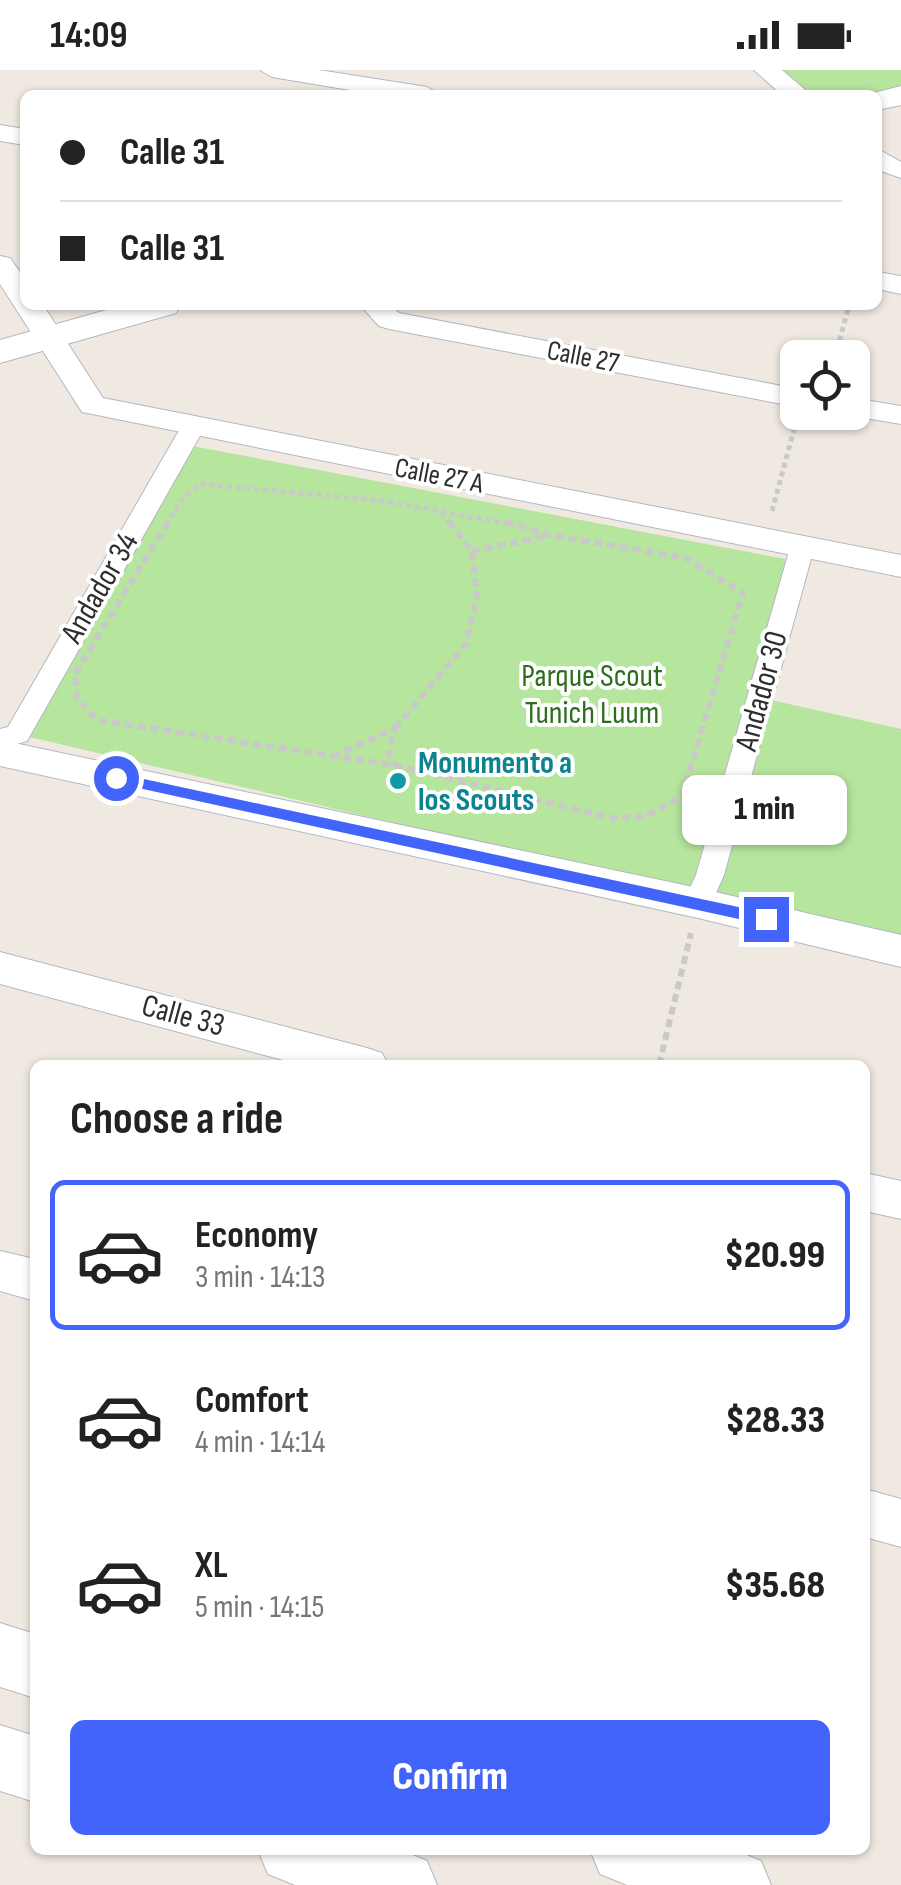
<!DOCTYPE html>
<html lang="en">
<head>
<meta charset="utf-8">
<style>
  body { margin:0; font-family:"Sofia Sans Condensed",sans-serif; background:#f2f2f2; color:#222; height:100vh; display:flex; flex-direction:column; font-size:38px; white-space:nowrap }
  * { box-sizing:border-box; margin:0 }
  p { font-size:32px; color:#767676 }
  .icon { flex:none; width:55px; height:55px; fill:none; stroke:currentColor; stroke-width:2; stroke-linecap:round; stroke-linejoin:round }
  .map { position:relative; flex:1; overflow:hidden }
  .panel { position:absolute; left:30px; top:990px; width:840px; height:795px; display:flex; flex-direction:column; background:#fff; border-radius:15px; box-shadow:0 2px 8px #0004 }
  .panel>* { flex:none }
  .hud { position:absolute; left:20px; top:20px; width:862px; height:220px; border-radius:15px; box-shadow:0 2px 8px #0004; display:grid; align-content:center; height:220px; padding:0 40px; background:#fff }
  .controls { position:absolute; left:780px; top:270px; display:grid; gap:20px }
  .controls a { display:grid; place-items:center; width:90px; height:90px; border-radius:15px; background:#fff; box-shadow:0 2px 8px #0004; font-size:50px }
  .end { position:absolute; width:45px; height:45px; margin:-22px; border:12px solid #4264fb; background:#fff; box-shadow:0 0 0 5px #fff }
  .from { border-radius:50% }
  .bubble { position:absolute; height:70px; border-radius:15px; background:#fff; box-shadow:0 2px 8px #0004; font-size:32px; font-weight:800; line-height:70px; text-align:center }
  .hud b { display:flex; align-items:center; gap:35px; height:95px; font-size:38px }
  .hud b+b { border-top:2px solid #e0e0e0 }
  .hud i { width:25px; height:25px; background:#222 }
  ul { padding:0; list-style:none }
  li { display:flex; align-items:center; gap:30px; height:150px; margin:0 20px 15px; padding:0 20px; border:5px solid transparent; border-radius:15px }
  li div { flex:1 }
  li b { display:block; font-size:38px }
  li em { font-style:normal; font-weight:800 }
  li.selected { border-color:#4264fb }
  li>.icon { width:90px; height:90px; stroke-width:1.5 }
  h2 { padding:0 40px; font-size:45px; line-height:120px }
  .primary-button { display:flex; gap:20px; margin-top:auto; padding:20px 40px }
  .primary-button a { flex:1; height:115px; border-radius:15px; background:#4264fb; color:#fff; font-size:40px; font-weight:800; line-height:115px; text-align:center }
  .status { display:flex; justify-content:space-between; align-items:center; height:70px; padding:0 50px; background:#fff; direction:ltr }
  .status svg { height:28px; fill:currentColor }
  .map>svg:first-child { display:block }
  .green { fill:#b6e59e }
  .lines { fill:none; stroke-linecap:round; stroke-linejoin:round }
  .pedestrian-casing { stroke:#b4b7c1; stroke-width:2 }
  .minor-casing { stroke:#b4b7c1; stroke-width:2 }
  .tertiary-casing { stroke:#b4b7c1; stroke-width:2 }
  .path-far1 { stroke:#c9c9c9; stroke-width:5; stroke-dasharray:5 4; stroke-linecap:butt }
  .path { stroke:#c9c9c9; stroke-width:6; stroke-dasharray:8 5; stroke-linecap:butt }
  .pedestrian { fill:#fff; fill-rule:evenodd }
  .minor { fill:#fff; fill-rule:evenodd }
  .tertiary { fill:#fff; fill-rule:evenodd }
  .route { fill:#4264fb }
  .culture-dot { fill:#0f9aa8; stroke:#fff; stroke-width:4 }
  .labels { text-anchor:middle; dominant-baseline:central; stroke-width:8; stroke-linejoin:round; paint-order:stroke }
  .far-street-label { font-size:28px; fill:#2e2e2e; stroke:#fff }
  .street-label { font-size:32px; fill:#2e2e2e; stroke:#fff }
  .park-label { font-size:32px; fill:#2c6e1b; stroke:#fff }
  .culture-label { font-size:32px; font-weight:bold; fill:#0d838f; stroke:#fff; text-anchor:start }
</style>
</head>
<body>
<div class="status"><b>14:09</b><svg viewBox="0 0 49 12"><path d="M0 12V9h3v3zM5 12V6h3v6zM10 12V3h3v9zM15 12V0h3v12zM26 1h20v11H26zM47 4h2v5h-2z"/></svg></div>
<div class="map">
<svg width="901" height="1815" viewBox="0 0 901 1815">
  <rect width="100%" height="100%" fill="#efe9e1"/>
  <g class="green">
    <polygon points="774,0 901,0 901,20 878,26 807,25"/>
    <polygon points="182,374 806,493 771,630 901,659 901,872 17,664"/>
  </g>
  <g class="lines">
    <g class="pedestrian-casing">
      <g id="pedestrian">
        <polygon points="193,350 205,357 27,671 0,679 0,659 8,657 181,357"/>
        <polygon points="802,470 814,478 724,805 708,841 698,844 688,841 683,833 696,805 790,478"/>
      </g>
    </g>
    <g class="minor-casing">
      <g id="minor">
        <polygon points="260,0 319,0 427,17 440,25 380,25 272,7"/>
        <polygon points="754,0 782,0 811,25 782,25"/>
        <polygon points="0,55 25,59 25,75 0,71"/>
        <polygon points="878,79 901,92 901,108 878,100"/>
        <polygon points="0,186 10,188 25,209 25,235 43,235 103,328 901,485 901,507 82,342 0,214"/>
        <polygon points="878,202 901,206 901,224 878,219"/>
        <polygon points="360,235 390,235 399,243 798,319 798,337 389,259 379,256"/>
        <polygon points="852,328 901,336 901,354 841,344 852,342"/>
        <polygon points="0,670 698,818 901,865 901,897 698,848 0,696"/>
        <polygon points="0,882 367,978 382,983 388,995 302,995 0,914"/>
        <polygon points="865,1103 901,1111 901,1149 865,1141"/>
        <polygon points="0,1181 35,1189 35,1231 0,1221"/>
        <polygon points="865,1419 901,1429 901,1477 865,1467"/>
      </g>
    </g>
    <g class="tertiary-casing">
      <g id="tertiary">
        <polygon points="901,16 901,35 878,40 878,25 866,25"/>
        <polygon points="124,235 181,235 176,243 0,293 0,270"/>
        <polygon points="0,1553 35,1564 35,1628 0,1617"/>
        <polygon points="0,1655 35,1666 35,1732 0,1721"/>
        <polygon points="258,1780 401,1780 427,1791 437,1815 295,1815 268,1804"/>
        <polygon points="590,1780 735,1780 761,1791 771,1815 627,1815 600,1804"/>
      </g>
    </g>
    <g class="path-far1">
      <polyline points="835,288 849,235"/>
      <polyline points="772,441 796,352"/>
      <polyline points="441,443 451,455"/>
      <polyline points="166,455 180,432 200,414 384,431 514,455"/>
    </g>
    <g class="path">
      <polyline points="168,452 75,604 77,628 97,650 394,695 612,748 647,746 682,726 743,523 686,488 549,465 506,452"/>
      <polyline points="472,481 548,466"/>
      <polyline points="395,658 466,574 477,527 472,481 449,452"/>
      <polyline points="333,687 395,658 389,683 394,695"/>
      <polyline points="659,995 691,863"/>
    </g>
    <use href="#pedestrian" class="pedestrian"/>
    <use href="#minor" class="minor"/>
    <use href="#tertiary" class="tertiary"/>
  </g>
  <polygon class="route" points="116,703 766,843 774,849 766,855 111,712 111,704"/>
  <circle class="culture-dot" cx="398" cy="711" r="10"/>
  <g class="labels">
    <g class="far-street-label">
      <text transform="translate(583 287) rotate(11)">Calle 27</text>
      <text transform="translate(439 406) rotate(11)">Calle 27 A</text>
    </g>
    <g class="street-label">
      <text transform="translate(100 518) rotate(-60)">Andador 34</text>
      <text transform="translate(762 621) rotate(-75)">Andador 30</text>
      <text transform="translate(183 946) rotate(15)">Calle 33</text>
    </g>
    <g class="park-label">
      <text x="592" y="606">Parque Scout<tspan x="592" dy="37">Tunich Luum</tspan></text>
    </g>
    <g class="culture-label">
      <text x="418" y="693">Monumento a<tspan x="418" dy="37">los Scouts</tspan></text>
    </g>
  </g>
</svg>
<div class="controls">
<a><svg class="icon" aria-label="locate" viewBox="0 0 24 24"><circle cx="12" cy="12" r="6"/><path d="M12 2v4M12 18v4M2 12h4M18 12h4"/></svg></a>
</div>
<i class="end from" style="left:116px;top:708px"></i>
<i class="end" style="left:766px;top:849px"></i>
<div class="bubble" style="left:682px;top:705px;width:165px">1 min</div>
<div class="hud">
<b><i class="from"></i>Calle 31</b>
<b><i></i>Calle 31</b>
</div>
<section class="panel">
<h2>Choose a ride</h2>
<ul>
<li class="selected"><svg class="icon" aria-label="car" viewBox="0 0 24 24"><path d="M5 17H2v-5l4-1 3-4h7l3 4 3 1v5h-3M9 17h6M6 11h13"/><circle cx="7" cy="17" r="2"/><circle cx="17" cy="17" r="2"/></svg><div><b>Economy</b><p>3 min · 14:13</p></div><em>$20.99</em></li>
<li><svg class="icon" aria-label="car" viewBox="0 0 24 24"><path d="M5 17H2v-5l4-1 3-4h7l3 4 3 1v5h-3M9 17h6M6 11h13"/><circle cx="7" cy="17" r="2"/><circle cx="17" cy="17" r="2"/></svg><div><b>Comfort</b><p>4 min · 14:14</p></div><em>$28.33</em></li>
<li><svg class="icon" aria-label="car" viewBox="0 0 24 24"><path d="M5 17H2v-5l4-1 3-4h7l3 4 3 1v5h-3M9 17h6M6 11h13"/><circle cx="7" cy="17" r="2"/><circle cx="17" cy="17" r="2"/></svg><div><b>XL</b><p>5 min · 14:15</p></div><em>$35.68</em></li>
</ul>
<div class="primary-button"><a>Confirm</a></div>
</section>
</div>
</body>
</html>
